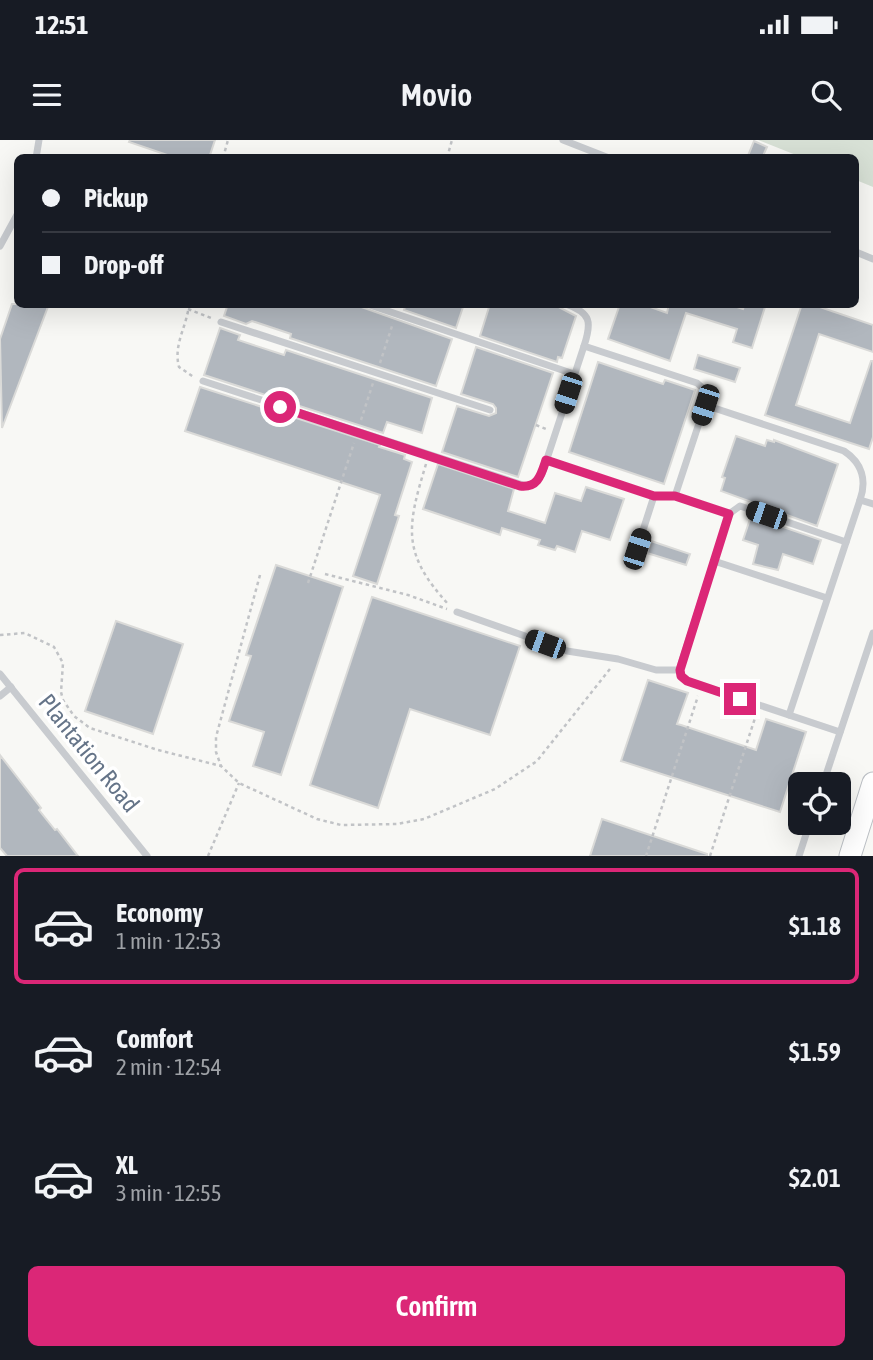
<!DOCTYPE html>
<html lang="en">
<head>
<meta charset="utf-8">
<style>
  body { margin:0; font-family:"Asap Condensed",sans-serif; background:#20242c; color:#f1f3f6; height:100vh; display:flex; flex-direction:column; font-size:26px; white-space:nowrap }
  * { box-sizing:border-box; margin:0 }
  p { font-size:23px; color:#9ea1a6 }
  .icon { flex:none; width:38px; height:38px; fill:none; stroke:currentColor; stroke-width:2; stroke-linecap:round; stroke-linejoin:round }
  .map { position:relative; height:716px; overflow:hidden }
  .details { display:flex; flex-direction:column; background:#171b24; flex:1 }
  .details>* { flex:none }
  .hud { position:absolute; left:14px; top:14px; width:845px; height:154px; border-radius:10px; box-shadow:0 7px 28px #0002; display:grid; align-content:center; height:154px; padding:0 28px; background:#171b24 }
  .buttons { position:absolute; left:788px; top:632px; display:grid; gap:14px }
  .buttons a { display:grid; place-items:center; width:63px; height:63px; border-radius:10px; background:#171b24; box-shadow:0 7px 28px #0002; font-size:35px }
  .end { position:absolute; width:32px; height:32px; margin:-16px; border:9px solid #db2777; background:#fff; box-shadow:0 0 0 4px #fff }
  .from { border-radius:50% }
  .car { position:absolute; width:21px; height:42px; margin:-21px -10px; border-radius:9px; box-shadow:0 0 5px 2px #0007; background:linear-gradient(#222 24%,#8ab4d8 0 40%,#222 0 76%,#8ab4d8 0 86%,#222 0) }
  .hud b { display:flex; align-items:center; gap:24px; height:66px; font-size:26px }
  .hud b+b { border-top:2px solid #363941 }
  .hud i { width:18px; height:18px; background:#f1f3f6 }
  ul { padding:12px 0 0; list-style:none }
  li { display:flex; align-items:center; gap:21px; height:116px; margin:0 14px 10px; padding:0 14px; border:4px solid transparent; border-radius:10px }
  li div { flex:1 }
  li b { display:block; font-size:26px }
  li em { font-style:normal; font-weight:600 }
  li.on { border-color:#db2777 }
  li>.icon { width:63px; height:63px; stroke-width:1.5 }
  .button { display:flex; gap:14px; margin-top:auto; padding:14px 28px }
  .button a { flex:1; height:80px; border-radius:10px; background:#db2777; color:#fff; font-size:28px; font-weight:600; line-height:80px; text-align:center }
  .status { display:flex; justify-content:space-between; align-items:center; height:49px; padding:0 35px; background:#171b24; direction:ltr }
  .status svg { height:19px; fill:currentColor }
  header { display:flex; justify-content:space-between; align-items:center; height:91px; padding:0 28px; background:#171b24; font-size:32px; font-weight:600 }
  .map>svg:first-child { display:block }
  .green { fill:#d8e1d6 }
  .building { fill:#b1b7be; stroke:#dadad8; stroke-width:2 }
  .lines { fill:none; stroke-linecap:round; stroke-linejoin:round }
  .secondary-casing { stroke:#bcc0c5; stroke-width:23 }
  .path { stroke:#c1c3c6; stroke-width:2.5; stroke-dasharray:3.5 3.5; stroke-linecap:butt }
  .service { stroke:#c8cbcf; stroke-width:7 }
  .secondary { stroke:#fff; stroke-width:21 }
  .route { stroke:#db2777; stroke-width:9 }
  .labels { text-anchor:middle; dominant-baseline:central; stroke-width:7; stroke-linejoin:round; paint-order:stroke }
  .street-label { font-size:24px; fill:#657488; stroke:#fff }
</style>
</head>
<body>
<div class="status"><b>12:51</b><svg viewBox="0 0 49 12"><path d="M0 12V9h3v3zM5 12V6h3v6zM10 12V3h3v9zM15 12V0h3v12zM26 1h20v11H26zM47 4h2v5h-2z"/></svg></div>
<header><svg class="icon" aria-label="menu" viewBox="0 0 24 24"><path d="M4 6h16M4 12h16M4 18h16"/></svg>Movio<svg class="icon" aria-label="search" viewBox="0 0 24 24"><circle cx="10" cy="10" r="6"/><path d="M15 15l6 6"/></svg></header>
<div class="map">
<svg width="873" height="716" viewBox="0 0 873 716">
  <rect width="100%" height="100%" fill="#f8f8f5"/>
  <polygon class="green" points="758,0 873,0 873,47 856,40 856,18 801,17"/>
  <g class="building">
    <polygon points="130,0 215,0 209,18 176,18 129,2"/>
    <polygon points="754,1 767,7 762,18 747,18"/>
    <polygon points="12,164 49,164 2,288 0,199"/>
    <polygon points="228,164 353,164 452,199 436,246 290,198 291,194 252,181 246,184 224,176"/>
    <polygon points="406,164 464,164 456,188 404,170"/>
    <polygon points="490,164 553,164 576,176 562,218 558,217 557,222 480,196"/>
    <polygon points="620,164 642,164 667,173 669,164 728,164 743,169 745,164 756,164 765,167 752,208 733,202 737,189 686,173 670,221 608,199"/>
    <polygon points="802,164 811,164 873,185 873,212 819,194 796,265 850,283 871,221 873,221 873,297 869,309 765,275"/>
    <polygon points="220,188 240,195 238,200 284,215 286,210 432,258 422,293 387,282 383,293 204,235"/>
    <polygon points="476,207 553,233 518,337 442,312 457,266 489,276 496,273 496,268 493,264 461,254"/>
    <polygon points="698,215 740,228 735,242 694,229"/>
    <polygon points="598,222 663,244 665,240 695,250 664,344 569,312"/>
    <polygon points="200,247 380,305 379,307 405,315 404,319 412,322 395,375 399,376 377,444 353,436 380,355 185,291"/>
    <polygon points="736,296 765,306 767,300 774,302 774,300 838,324 817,386 721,351 725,338 722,337"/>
    <polygon points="438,324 514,349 508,371 545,383 555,353 581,361 586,347 624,359 610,400 582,391 575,412 557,406 555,410 538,405 540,400 502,388 500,395 423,369"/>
    <polygon points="751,376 821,400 813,424 783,414 778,430 753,424 758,405 743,400"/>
    <polygon points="651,401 690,414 686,425 647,413"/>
    <polygon points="276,425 343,447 281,635 253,626 264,592 229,581 251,516 246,515"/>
    <polygon points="372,457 520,506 490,595 410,569 378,668 310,645"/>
    <polygon points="116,481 183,504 153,594 85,571"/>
    <polygon points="648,540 688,553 677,584 681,585 756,610 766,579 806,592 780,672 621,621"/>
    <polygon points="0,615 41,668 39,670 55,690 57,689 78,716 7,716 0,708"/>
    <polygon points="602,679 707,714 707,716 590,716"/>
  </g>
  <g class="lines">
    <g class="secondary-casing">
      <polyline id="secondary" points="850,716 873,643"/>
    </g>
    <g class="path">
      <polyline points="223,18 228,0"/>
      <polyline points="447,18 452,0"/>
      <path d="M189 164C187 187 173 204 179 227L195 238"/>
      <polyline points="188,169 211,178"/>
      <polyline points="380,223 393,183"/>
      <polyline points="361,280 373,243"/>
      <polyline points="536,285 546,289"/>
      <path d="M426 324C407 387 401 413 449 465"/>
      <polyline points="325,434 408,455 447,469"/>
      <polyline points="260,435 216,597 216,612 221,626 239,643 317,679 341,685 397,684 424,679 495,649 537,621 610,529"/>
      <polyline points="308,443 354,303"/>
      <polyline points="0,495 25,493 54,507 63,523 61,552 63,560 74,576 90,588 158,610 221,626"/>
      <polyline points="208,716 239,643"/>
      <polyline points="646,716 698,556"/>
      <polyline points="710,716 756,575"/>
    </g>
    <g class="service">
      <polyline points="563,0 609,18"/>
      <polyline points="36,18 39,0"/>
      <polyline points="0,106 18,73"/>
      <polyline points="856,112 873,119"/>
      <polyline points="367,164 574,234"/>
      <path d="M566 164C591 173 592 182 584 206L697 243 706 251 705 265 844 311C862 323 867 340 860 360L873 364"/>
      <polyline points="221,182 490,270"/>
      <polyline points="203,241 526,346 535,343 542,334 584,206"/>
      <polyline points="546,320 654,356"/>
      <polyline points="675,356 729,374 740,366 846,402"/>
      <polyline points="729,374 680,527 681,536 690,542 840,592"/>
      <polyline points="637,409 654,356 675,356 705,265"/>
      <polyline points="714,421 827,458"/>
      <polyline points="457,472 567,511 618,519 656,530 680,530"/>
      <polyline points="0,534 147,716"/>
      <polyline points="0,556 11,547"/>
      <polyline points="789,575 860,360"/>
      <polyline points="823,644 873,493"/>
      <polyline points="799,716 810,682"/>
    </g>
    <use href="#secondary" class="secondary"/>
  </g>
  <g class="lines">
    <path class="route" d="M280 267 520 346C538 348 541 335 546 320L654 356H675L729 374 680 530 681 536 687 541 740 559"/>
  </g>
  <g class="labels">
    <g class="street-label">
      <text transform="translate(89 613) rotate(51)">Plantation Road</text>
    </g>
  </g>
</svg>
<div class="buttons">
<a><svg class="icon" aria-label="locate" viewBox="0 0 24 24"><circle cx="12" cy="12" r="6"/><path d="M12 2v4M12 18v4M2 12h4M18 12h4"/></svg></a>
</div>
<i class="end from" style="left:280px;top:267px"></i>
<i class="end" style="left:740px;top:559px"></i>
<i class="car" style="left:568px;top:253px;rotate:198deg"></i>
<i class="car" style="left:705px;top:265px;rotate:198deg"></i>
<i class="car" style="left:766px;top:375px;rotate:289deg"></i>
<i class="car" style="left:637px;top:409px;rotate:18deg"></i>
<i class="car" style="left:545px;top:504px;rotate:290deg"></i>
<div class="hud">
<b><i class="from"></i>Pickup</b>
<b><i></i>Drop-off</b>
</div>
</div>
<section class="details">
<ul>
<li class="on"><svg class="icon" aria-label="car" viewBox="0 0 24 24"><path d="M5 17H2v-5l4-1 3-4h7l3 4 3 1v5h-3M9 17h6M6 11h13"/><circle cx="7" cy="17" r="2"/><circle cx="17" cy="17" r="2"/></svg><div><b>Economy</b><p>1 min · 12:53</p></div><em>$1.18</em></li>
<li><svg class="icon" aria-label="car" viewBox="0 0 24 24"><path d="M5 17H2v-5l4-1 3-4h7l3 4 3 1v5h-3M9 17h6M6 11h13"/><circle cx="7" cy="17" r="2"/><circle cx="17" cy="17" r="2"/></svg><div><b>Comfort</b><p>2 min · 12:54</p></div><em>$1.59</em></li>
<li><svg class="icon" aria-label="car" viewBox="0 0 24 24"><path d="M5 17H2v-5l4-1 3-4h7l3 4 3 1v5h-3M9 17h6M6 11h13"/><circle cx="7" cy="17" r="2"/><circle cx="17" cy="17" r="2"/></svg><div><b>XL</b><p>3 min · 12:55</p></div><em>$2.01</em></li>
</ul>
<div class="button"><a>Confirm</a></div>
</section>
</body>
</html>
